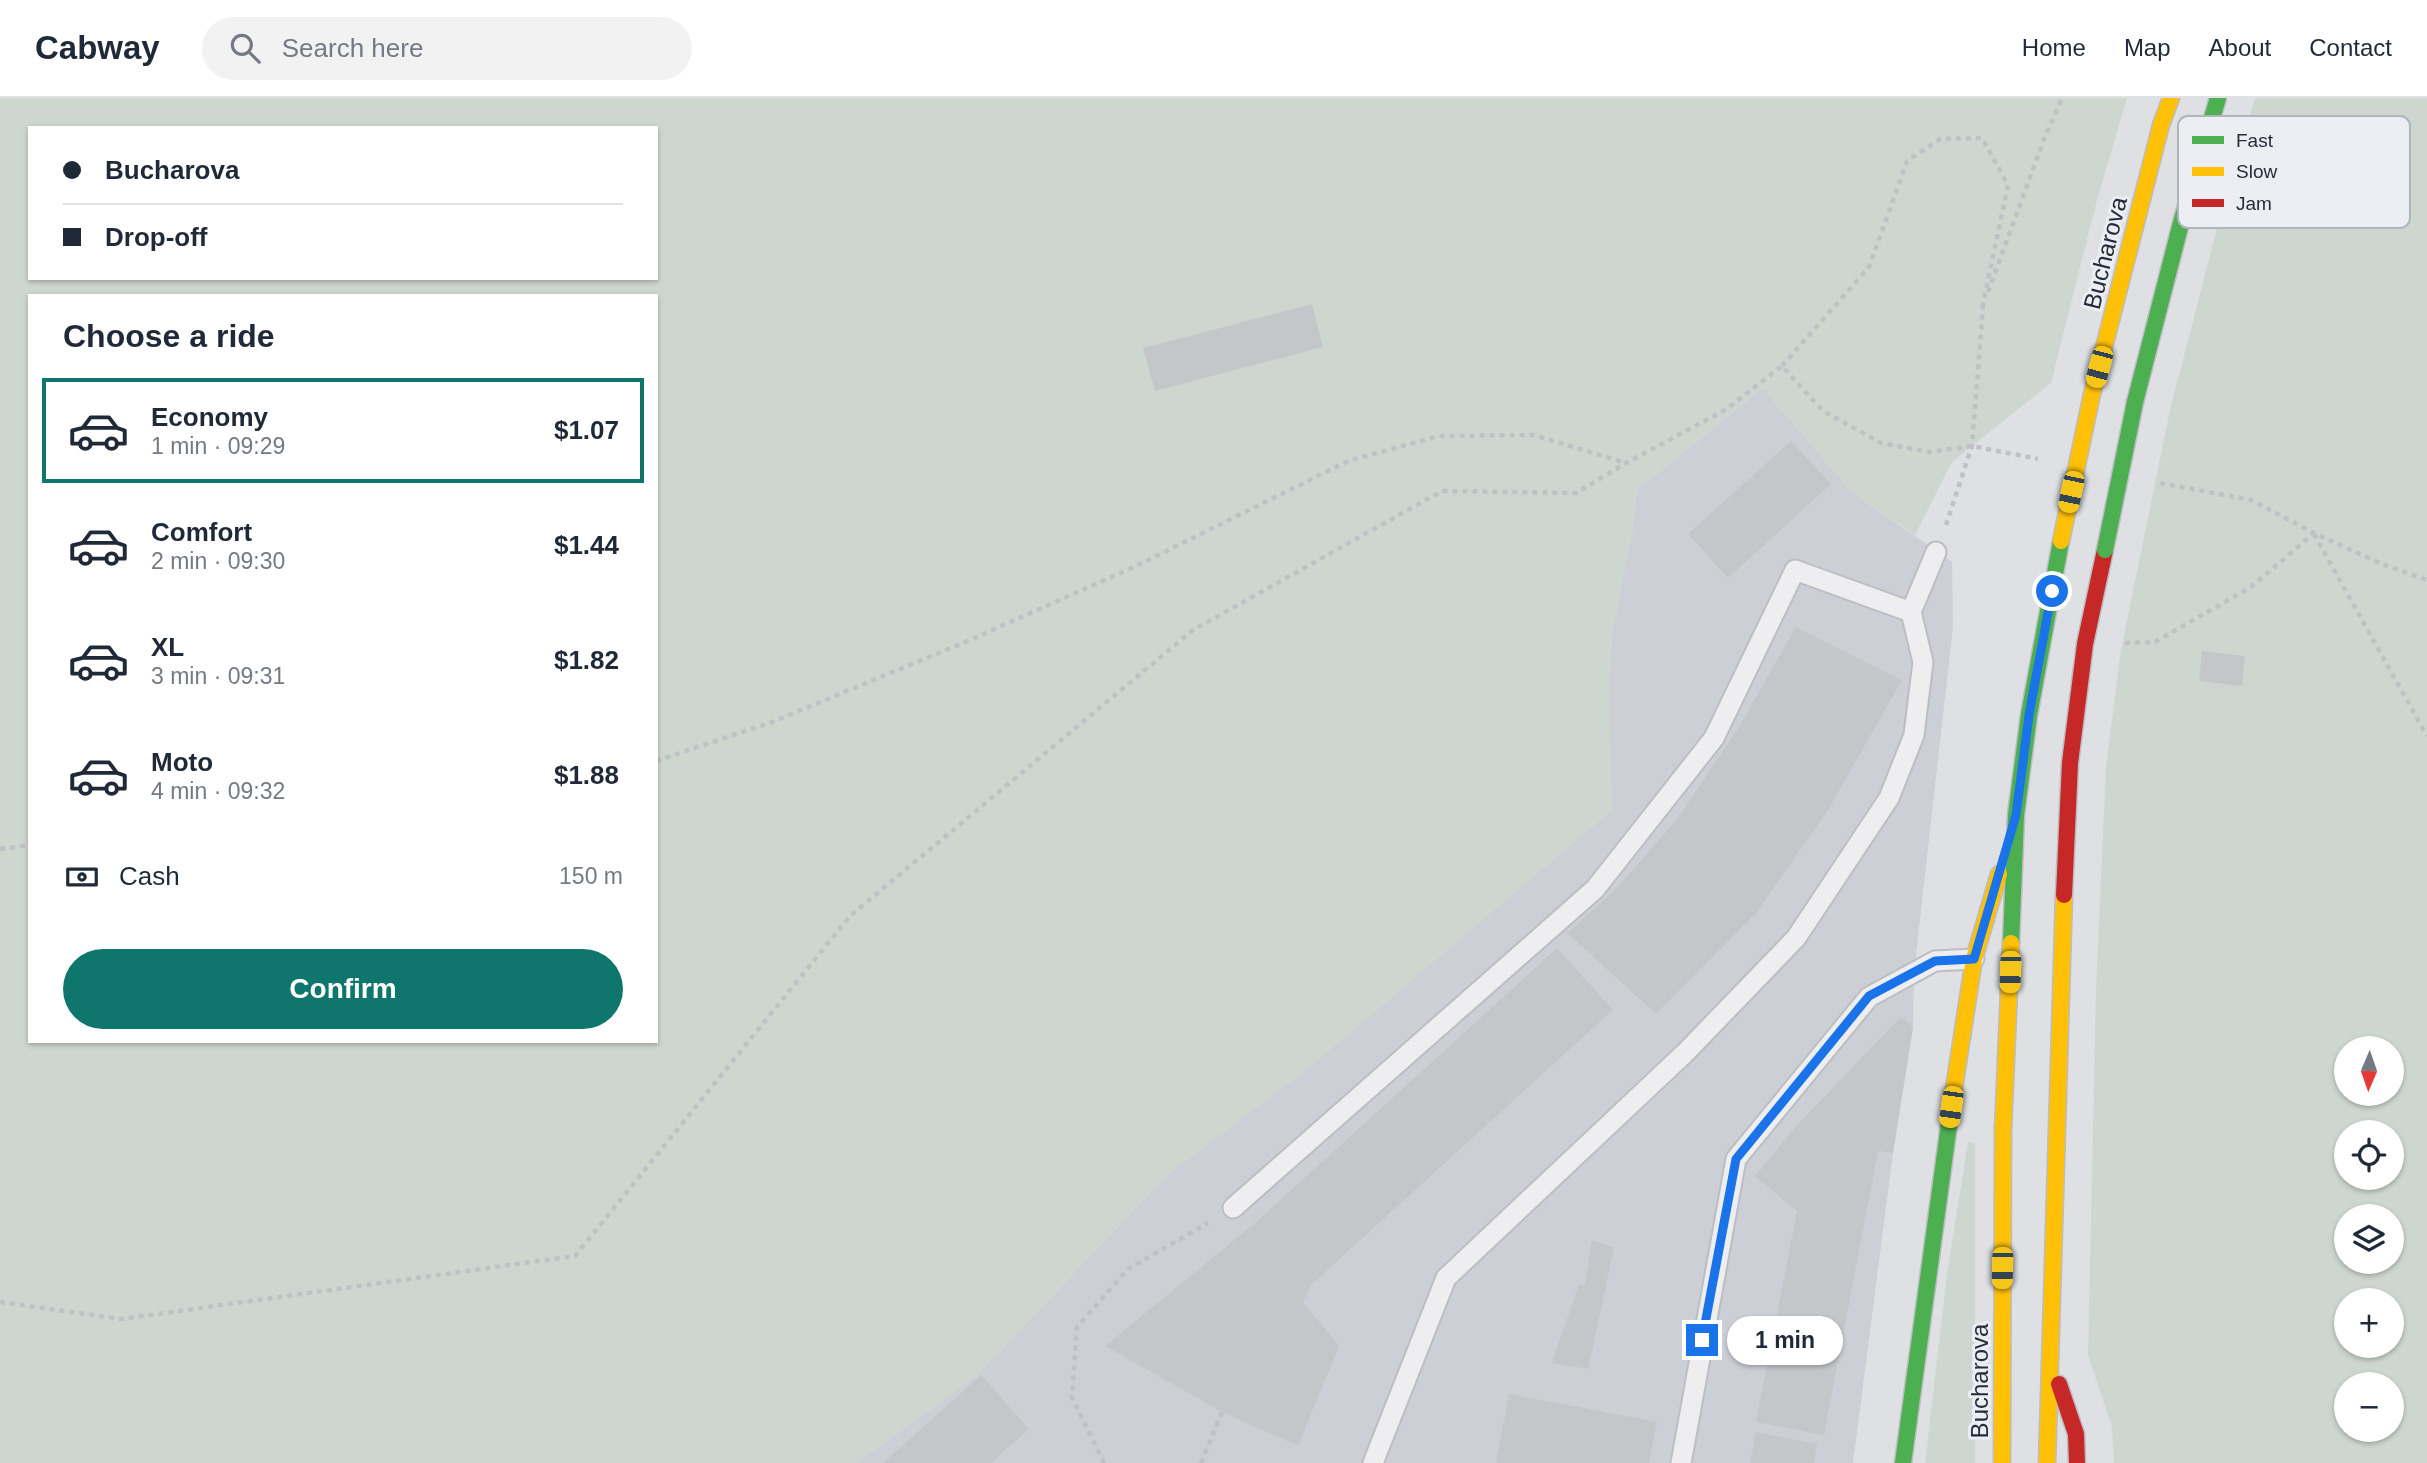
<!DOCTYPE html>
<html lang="en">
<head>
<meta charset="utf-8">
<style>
  body { margin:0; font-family:Arial,sans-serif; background:#f2f2f3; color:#1f2937; height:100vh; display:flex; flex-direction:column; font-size:26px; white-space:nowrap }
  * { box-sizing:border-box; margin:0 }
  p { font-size:23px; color:#747a83 }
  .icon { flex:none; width:38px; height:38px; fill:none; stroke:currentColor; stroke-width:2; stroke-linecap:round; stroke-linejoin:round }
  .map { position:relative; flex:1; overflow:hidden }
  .sheet { position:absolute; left:28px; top:196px; width:630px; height:749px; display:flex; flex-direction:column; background:#fff; border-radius:0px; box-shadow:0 2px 5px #0004 }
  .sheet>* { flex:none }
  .hud { position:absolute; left:28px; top:28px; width:630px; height:154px; border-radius:0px; box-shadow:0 2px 5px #0004; display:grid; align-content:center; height:154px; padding:0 35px; background:#fff }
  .needle { width:46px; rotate:182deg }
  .tools { position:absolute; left:2334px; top:938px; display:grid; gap:14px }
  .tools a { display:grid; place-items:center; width:70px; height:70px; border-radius:50%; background:#fff; box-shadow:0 2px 5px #0004; font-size:35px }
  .end { position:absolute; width:32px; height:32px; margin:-16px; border:9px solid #1a73e8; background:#fff; box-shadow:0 0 0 4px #fff }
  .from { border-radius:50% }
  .bubble { position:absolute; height:49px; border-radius:24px; background:#fff; box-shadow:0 2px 5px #0004; font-size:23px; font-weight:700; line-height:49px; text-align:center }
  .car { position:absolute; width:21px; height:42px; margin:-21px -10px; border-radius:9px; box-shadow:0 0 5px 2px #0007; background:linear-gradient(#f5c518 24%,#345 0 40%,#f5c518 0 76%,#345 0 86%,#f5c518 0) }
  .hud b { display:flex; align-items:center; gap:24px; height:66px; font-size:26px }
  .hud b+b { border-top:2px solid #e0e1e3 }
  .hud i { width:18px; height:18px; background:#1f2937 }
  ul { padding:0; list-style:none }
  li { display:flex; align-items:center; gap:21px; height:105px; margin:0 14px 10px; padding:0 21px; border:4px solid transparent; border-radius:0px }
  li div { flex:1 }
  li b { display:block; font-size:26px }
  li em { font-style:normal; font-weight:700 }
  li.active { border-color:#0f766e }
  li>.icon { width:63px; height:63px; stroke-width:1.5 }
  h2 { padding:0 35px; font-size:32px; line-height:84px }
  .pay { display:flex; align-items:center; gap:18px; height:77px; padding:0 35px; font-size:26px }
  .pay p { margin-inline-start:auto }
  .primary-button { display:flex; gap:14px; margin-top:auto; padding:14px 35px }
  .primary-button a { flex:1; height:80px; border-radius:42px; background:#0f766e; color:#fff; font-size:28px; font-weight:700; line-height:80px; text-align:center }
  header { display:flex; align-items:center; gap:42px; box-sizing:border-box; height:98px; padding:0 35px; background:#fff; border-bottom:2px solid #e0e1e3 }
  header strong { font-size:33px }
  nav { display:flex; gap:38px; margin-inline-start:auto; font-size:24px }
  .search { width:490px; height:63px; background:#f2f2f3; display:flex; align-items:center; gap:18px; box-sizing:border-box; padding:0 24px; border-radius:38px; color:#747a83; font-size:26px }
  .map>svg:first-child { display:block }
  .built { fill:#cdcfd6 }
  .green { fill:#ced7cf; fill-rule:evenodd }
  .building { fill:#c4c7ca }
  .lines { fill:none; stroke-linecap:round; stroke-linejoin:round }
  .lane-casing { stroke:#bcbec1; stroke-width:23 }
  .fast-casing { stroke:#bbbdc1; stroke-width:19 }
  .slow-casing { stroke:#bbbdc1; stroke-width:19 }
  .jam-casing { stroke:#bbbdc1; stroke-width:19 }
  .path { stroke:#c0c1c7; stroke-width:4.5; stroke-dasharray:5 5; stroke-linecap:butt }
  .lane { stroke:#eeeef0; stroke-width:19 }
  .fast { stroke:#4caf50; stroke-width:16 }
  .slow { stroke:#ffc107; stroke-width:16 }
  .jam { stroke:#c62828; stroke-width:16 }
  .fast-bridge-casing { stroke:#bbbdc1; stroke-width:19; stroke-linecap:butt }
  .slow-bridge-casing { stroke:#bbbdc1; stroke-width:19; stroke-linecap:butt }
  .fast-bridge { stroke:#4caf50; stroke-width:16 }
  .slow-bridge { stroke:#ffc107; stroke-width:16 }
  .route { stroke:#1a73e8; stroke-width:9 }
  .labels { text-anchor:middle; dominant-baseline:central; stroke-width:6; stroke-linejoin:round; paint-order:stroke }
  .street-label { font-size:24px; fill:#272c3b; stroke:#ebeef3 }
  .key { fill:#ebeef3; stroke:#b0b4bc; stroke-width:2 }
  .key-label { font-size:19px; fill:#272c3b }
</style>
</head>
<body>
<header>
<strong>Cabway</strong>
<div class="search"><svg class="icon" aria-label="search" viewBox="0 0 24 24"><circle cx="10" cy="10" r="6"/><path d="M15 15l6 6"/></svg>Search here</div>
<nav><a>Home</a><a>Map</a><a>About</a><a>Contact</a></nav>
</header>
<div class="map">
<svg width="2427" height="1365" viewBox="0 0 2427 1365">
  <rect width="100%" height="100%" fill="#dee0e3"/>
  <polygon class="built" points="1763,290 1852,394 1952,464 1953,529 1914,874 1913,929 1893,1055 1853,1365 856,1365 976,1278 1165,1079 1197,1053 1609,585 1611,539 1632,435 1637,392"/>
  <g class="green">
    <path d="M0 0H2127L2097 102 2051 285 1952 364 1915 437 1852 394 1763 290 1637 392 1632 435 1611 539 1609 585 1612 712 1303 975 1165 1079 976 1278 856 1365H0ZM30 30H656V180H30ZM30 198H656V943H30Z"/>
    <path d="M2255 0H2427V1365H2114L2112 1329 2088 1257 2096 893 2106 668 2121 552 2170 312 2216 134ZM2347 950H2392V996H2347ZM2347 1034H2392V1080H2347ZM2347 1118H2392V1164H2347ZM2347 1202H2392V1248H2347ZM2347 1286H2392V1332H2347Z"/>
    <polygon points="1968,1044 1975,1045 1975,1365 1925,1365 1947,1176"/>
  </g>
  <g class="building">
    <polygon points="1312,206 1323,249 1155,293 1143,250"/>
    <polygon points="1791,343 1831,386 1728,480 1688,436"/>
    <polygon points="1796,529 1902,582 1828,712 1756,815 1656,916 1567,835 1616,791 1678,720 1739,629"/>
    <polygon points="2202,553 2245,558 2242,588 2199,583"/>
    <polygon points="1557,850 1613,912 1311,1187 1303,1204 1339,1248 1298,1348 1222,1314 1105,1248 1255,1125"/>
    <polygon points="1902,920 1913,929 1893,1055 1878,1053 1824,1337 1756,1324 1797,1113 1755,1078 1797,1027 1895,925"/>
    <polygon points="1592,1142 1614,1150 1588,1271 1552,1265 1579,1186 1585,1187"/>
    <polygon points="981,1277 1029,1331 991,1365 883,1365"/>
    <polygon points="1509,1296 1657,1324 1649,1365 1496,1365"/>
    <polygon points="1756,1334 1817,1346 1814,1365 1750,1365"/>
  </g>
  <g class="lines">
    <g class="lane-casing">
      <g id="lane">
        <polyline points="1233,1110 1595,791 1714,640 1795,472 1911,514"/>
        <polyline points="1373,1365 1446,1180 1686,954 1796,840 1889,700 1914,637 1923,564 1911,514 1936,454"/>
        <polyline points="1681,1365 1736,1061 1869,899 1935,863 1974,861"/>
      </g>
    </g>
    <g class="fast-casing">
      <g id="fast">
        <polyline points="2135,304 2181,125 2218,0"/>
        <polyline points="2011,845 2016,717 2029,617 2061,443"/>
        <polyline points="1903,1365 1953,997"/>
      </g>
    </g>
    <g class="slow-casing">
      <g id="slow">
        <polyline points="2092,296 2161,27 2171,0"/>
        <polyline points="1953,997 1974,861 1999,776"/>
        <polyline points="2002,1365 2003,1032 2011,845"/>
        <polyline points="2047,1365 2064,797"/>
      </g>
    </g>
    <g class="jam-casing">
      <g id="jam">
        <polyline points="2064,797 2070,665 2085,546 2105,452"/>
        <polyline points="2059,1286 2076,1336 2077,1365"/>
      </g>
    </g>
    <g class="path">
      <polyline points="1988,194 2044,41 2062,0"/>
      <polyline points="1782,268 1869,169 1907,63 1940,41 1982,40 2008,87 1982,211"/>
      <polyline points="2160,385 2251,402 2314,435 2382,466 2427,482"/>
      <polyline points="1946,427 1972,348 1983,209"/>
      <polyline points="2314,436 2427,638"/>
      <polyline points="2125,545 2155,544 2251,489 2314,435"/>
      <polyline points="656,663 772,624 963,545 1134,469 1348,363 1439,338 1534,337 1626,365"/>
      <polyline points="0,751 30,747"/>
      <polyline points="0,1204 121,1221 575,1158 850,818 1193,532 1442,393 1576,395 1626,365 1725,312 1782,268 1823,313 1881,345 1929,354 1972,348 2038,361"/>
      <polyline points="1104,1365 1072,1299 1077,1229 1128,1171 1208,1125"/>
      <polyline points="1201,1365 1222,1314"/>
    </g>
    <use href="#lane" class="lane"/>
    <use href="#fast" class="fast"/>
    <use href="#slow" class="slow"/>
    <use href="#jam" class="jam"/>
    <g class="fast-bridge-casing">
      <polyline id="fast-bridge" points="2105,452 2135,304"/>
    </g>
    <g class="slow-bridge-casing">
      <polyline id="slow-bridge" points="2061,443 2092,296"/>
    </g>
    <use href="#fast-bridge" class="fast-bridge"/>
    <use href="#slow-bridge" class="slow-bridge"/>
  </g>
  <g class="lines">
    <polyline class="route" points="1702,1242 1736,1061 1869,898 1935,863 1974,861 2016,717 2029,617 2052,493"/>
  </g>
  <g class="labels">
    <g class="street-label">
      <text transform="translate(2105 155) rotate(-76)">Bucharova</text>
      <text transform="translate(1979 1283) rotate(-90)">Bucharova</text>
    </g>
  </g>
  <rect x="2178" y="18" width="232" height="112" rx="10" class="key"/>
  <rect x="2192" y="38" width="32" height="8" fill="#4caf50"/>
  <rect x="2192" y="69" width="32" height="9" fill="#ffc107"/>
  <rect x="2192" y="101" width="32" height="8" fill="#c62828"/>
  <g class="key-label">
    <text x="2236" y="49">Fast</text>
    <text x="2236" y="80">Slow</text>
    <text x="2236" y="112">Jam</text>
  </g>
</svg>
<div class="tools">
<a><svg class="needle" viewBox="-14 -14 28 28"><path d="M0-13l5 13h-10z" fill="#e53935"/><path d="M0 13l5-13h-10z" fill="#747a83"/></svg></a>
<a><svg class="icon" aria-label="locate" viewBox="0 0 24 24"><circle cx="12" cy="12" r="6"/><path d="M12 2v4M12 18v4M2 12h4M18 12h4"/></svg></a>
<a><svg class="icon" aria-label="layers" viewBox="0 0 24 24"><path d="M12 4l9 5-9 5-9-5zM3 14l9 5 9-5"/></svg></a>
<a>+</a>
<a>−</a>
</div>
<i class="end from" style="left:2052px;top:493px"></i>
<i class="end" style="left:1702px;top:1242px"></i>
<div class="bubble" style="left:1727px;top:1218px;width:116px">1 min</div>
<i class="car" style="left:2099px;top:269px;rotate:195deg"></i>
<i class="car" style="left:2071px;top:394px;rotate:192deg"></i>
<i class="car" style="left:2010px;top:874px;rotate:182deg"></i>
<i class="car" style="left:1951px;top:1009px;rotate:188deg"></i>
<i class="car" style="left:2002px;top:1170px;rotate:181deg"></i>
<div class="hud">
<b><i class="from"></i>Bucharova</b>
<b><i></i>Drop-off</b>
</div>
<section class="sheet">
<h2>Choose a ride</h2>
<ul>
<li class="active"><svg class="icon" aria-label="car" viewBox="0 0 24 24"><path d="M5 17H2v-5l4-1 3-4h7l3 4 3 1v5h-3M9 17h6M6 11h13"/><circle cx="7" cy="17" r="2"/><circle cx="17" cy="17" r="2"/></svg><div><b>Economy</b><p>1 min · 09:29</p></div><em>$1.07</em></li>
<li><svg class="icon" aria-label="car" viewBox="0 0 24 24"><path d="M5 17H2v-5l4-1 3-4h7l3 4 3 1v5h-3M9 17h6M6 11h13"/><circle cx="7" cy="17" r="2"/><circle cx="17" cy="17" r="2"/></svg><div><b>Comfort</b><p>2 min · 09:30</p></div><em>$1.44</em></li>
<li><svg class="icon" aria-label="car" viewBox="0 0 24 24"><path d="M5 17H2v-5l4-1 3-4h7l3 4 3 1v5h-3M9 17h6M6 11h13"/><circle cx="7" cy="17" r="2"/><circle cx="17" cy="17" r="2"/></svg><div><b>XL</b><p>3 min · 09:31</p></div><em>$1.82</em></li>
<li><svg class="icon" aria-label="car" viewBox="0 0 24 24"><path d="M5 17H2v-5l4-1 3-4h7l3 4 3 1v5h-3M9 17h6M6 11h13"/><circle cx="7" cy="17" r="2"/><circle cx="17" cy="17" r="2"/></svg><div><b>Moto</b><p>4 min · 09:32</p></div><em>$1.88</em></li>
</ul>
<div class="pay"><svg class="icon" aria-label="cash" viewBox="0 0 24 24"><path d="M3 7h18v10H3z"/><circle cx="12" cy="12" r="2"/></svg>Cash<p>150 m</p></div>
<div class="primary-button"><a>Confirm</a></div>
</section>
</div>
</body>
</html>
